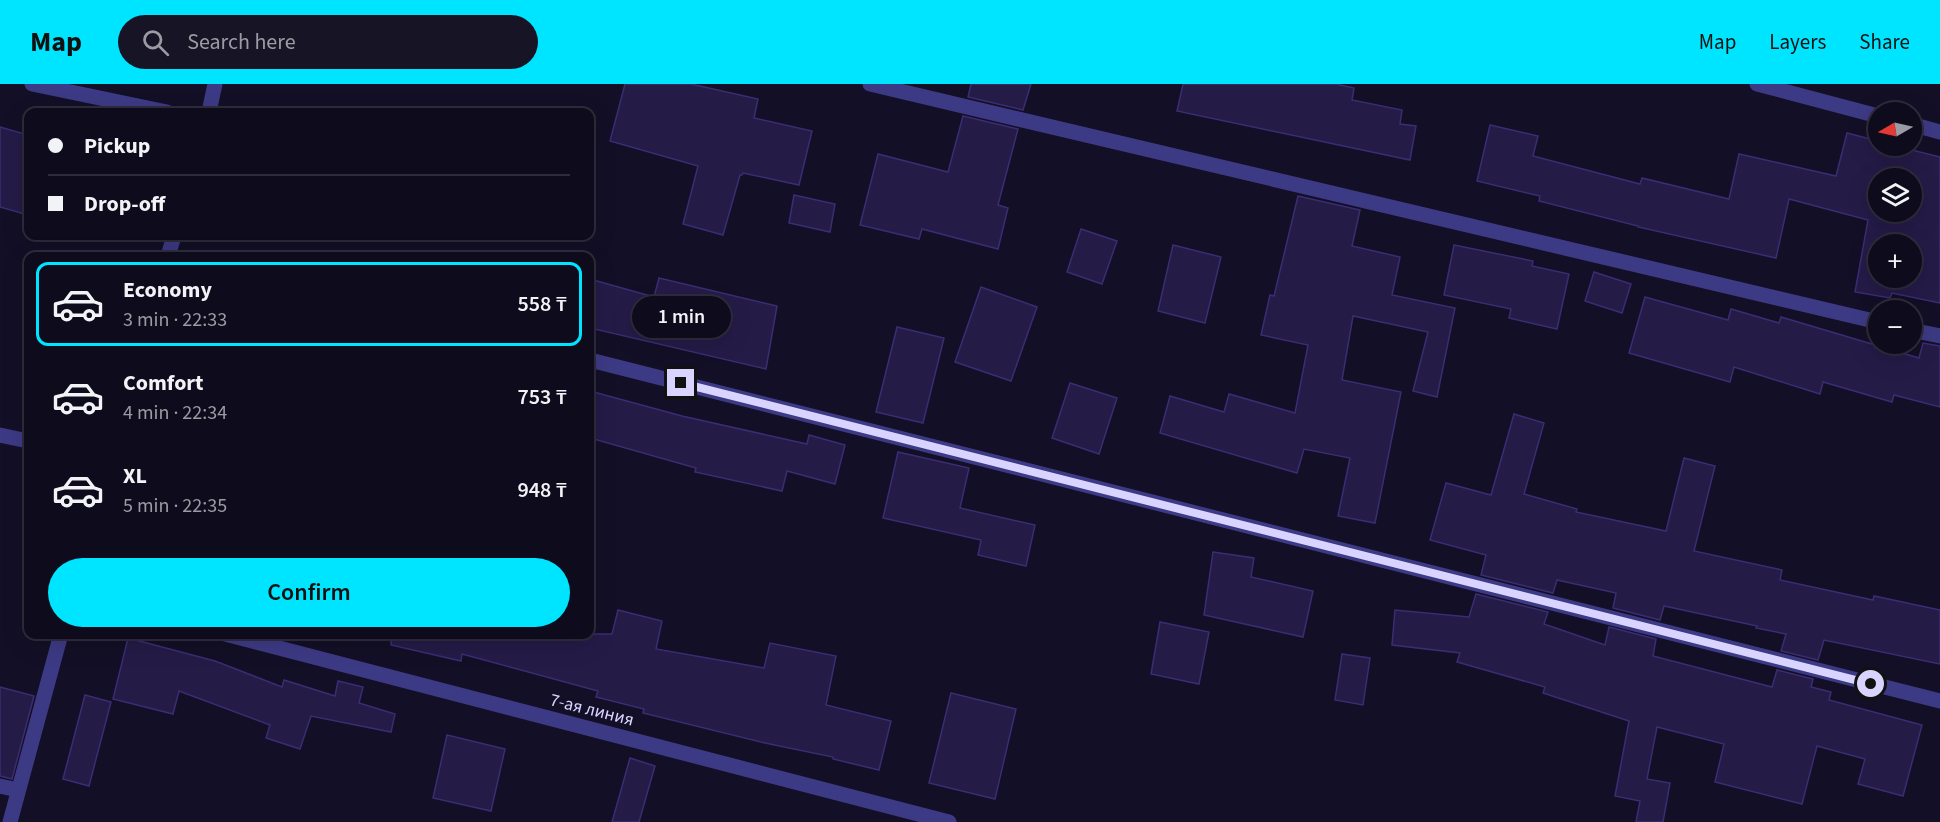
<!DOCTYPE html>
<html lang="en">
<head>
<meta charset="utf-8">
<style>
  body { margin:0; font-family:"Source Sans 3",sans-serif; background:#171425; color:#f1f3f6; height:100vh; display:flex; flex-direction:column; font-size:22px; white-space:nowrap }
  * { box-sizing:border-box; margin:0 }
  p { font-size:20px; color:#9b9ba3 }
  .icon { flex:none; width:33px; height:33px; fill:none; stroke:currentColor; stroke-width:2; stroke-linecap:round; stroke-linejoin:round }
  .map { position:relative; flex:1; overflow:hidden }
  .side { position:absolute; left:24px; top:168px; width:570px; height:387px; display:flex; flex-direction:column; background:#0e0b1c; border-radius:12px; box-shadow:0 6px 24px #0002,0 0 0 2px #2e2b3b }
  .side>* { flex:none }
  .banner { position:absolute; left:24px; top:24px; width:570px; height:132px; border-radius:12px; box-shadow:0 6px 24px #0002,0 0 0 2px #2e2b3b; display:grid; align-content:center; height:132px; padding:0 24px; background:#0e0b1c }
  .needle { width:39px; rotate:261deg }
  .fabs { position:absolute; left:1868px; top:18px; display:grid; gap:12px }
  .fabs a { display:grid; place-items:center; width:54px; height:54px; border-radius:50%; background:#0e0b1c; box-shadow:0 6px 24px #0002,0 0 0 2px #2e2b3b; font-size:30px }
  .end { position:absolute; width:27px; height:27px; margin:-14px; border:8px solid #d9d4ff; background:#111; box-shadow:0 0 0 3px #111 }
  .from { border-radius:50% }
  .bubble { position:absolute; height:42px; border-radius:21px; background:#0e0b1c; box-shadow:0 6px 24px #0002,0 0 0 2px #2e2b3b; font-size:20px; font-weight:600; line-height:42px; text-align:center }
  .banner b { display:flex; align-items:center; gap:21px; height:57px; font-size:22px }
  .banner b+b { border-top:2px solid #2e2b3b }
  .banner i { width:15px; height:15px; background:#f1f3f6 }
  ul { padding:10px 0 0; list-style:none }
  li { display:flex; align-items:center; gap:18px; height:84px; margin:0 12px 9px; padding:0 12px; border:3px solid transparent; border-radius:12px }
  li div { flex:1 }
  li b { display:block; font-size:22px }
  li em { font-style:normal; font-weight:600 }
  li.on { border-color:#00e5ff }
  li>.icon { width:54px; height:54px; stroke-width:1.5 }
  .action { display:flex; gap:12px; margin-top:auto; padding:12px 24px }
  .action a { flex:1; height:69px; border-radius:36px; background:#00e5ff; color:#111; font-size:24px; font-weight:600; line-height:69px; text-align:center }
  header { display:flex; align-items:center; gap:36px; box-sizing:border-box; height:84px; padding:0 30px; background:#00e5ff; color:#111 }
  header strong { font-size:28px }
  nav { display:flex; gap:33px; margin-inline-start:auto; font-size:21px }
  .search { width:420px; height:54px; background:#171425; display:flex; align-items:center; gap:15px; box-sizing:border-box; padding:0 21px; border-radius:33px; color:#9b9ba3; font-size:22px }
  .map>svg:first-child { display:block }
  .building { fill:#241b47; stroke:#3b2d73; stroke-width:1.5; fill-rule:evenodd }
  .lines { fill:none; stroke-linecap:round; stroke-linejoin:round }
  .street { stroke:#3d3a85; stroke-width:15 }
  .route { stroke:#d9d4ff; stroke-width:8 }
  .labels { text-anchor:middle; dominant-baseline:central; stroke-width:6; stroke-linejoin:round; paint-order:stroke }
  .street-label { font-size:18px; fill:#d9d4ff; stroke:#130f26 }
</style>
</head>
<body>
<header>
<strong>Map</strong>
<div class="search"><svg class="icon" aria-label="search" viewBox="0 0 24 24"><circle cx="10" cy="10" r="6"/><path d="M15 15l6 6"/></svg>Search here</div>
<nav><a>Map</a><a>Layers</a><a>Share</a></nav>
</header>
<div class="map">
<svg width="1940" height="738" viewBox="0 0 1940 738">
  <rect width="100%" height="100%" fill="#130f26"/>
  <g class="building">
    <polygon points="625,0 691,0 758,15 754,34 812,47 799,101 743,89 742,91 740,91 723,151 683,140 698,82 610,57"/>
    <polygon points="971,0 1031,0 1023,26 968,13"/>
    <polygon points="1183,0 1336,0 1354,4 1352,16 1402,26 1400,40 1416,42 1410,76 1177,27"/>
    <polygon points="963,32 1018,45 998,121 1008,124 998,165 922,145 919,155 860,141 878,70 948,88"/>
    <path d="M1490 41 1538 52 1533 72 1640 100 1642 94 1729 115 1739 70 1836 92 1847 49 1878 57V62H1896L1940 73V219L1892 209 1890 214 1855 208 1868 136 1789 115 1776 174 1638 143V142L1539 117 1540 112 1477 97ZM1878 94H1911V128H1878ZM1878 160H1911V194H1878Z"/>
    <polygon points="0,43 28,51 28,131 0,123"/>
    <polygon points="794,111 835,120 830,148 789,139"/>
    <polygon points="1298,112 1360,126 1352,162 1400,173 1392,211 1455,224 1437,313 1413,307 1428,248 1353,232 1342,296 1401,308 1375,439 1338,432 1350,374 1304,365 1297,389 1160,349 1170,312 1224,328 1229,310 1295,329 1308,261 1261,251 1270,211 1274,212"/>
    <polygon points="1081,145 1117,157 1102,200 1067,188"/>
    <polygon points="1173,161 1221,173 1205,239 1158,227"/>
    <polygon points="1454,161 1533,177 1532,182 1569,190 1557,245 1509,234 1511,225 1444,211"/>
    <polygon points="1594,188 1631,200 1622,229 1585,217"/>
    <polygon points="659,194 777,222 766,285 590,244 590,195 654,213"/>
    <polygon points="981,203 1037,223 1011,297 955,278"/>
    <polygon points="1645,213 1728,236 1731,225 1779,239 1781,233 1919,274 1923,259 1940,262 1940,323 1894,311 1892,318 1823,298 1820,310 1734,283 1730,298 1629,269"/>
    <polygon points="897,243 944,254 923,339 876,328"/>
    <polygon points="1070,299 1117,314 1099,370 1052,354"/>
    <polygon points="590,307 682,332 807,360 809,351 845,361 835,400 787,387 782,407 695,388 696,384 590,354"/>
    <polygon points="1514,330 1544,339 1524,410 1577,425 1576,428 1666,447 1684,374 1715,382 1694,467 1782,486 1780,496 1873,516 1874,512 1940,526 1940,580 1824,556 1818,576 1781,567 1786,550 1756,544 1757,542 1664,522 1660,536 1613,524 1616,509 1557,496 1553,509 1481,491 1486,471 1430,456 1446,399 1491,411"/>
    <polygon points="898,368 969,384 960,424 1035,441 1026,482 978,471 981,456 883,434"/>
    <polygon points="1213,468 1254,474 1251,493 1313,507 1303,553 1204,531"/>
    <polygon points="1476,510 1548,528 1544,540 1605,561 1609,543 1656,555 1653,572 1772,603 1777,586 1813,595 1811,603 1831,608 1829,616 1922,641 1903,712 1858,700 1865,675 1817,662 1802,720 1715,698 1724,660 1657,643 1647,695 1670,699 1663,738 1636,738 1640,717 1615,712 1629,637 1543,609 1545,603 1457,578 1460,569 1392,561 1395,526 1469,533"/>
    <polygon points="618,526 662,537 656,565 764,584 770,559 836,572 826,621 891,637 879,686 833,675 833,673 765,659 643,629 644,625 596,613 598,607 462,570 461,577 391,561 392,550 612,550"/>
    <polygon points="1160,538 1209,548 1199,600 1151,590"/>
    <polygon points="128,554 215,577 282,603 284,596 335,612 338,597 363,603 359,619 395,630 391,648 311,632 300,665 266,654 270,641 179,607 173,630 113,615"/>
    <polygon points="1342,570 1370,574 1363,621 1335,616"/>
    <polygon points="0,603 34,612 12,695 0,692"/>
    <polygon points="951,609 1016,625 995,715 929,699"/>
    <polygon points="85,611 111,618 89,702 63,695"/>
    <polygon points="447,651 505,665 491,727 433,714"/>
    <polygon points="630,674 655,682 639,738 612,738"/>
  </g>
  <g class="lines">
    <g class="street">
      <polyline points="32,0 167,28"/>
      <polyline points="870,0 1878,238"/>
      <polyline points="1757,0 1878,32"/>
      <polyline points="209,28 215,0"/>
      <polyline points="1911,40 1940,48"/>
      <polyline points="168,172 174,152"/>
      <polyline points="1911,246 1940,252"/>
      <polyline points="590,276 1940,617"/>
      <polyline points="0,351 28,357"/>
      <polyline points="225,550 949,738"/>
      <polyline points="0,702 18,706"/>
      <polyline points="10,738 61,550"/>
    </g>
  </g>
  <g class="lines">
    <polyline class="route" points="681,299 1871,600"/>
  </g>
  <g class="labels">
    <g class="street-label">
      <text transform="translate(592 626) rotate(14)">7-ая линия</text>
    </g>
  </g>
</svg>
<div class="fabs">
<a><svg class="needle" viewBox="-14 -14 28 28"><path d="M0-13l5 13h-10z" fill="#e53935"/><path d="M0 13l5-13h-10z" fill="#9b9ba3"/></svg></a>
<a><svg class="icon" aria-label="layers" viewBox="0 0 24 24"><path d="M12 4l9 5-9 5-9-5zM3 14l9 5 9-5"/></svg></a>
<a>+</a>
<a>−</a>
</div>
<i class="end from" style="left:1871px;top:600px"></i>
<i class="end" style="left:681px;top:299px"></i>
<div class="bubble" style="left:632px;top:212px;width:99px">1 min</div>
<div class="banner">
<b><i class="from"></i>Pickup</b>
<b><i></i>Drop-off</b>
</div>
<section class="side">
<ul>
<li class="on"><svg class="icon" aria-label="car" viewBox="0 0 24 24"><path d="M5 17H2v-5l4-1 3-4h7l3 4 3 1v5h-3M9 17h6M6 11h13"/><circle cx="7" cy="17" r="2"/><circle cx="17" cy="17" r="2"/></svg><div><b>Economy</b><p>3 min · 22:33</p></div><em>558 ₸</em></li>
<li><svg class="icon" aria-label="car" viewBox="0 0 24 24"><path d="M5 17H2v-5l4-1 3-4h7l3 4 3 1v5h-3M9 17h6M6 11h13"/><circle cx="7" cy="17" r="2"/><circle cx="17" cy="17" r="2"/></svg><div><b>Comfort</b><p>4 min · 22:34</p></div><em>753 ₸</em></li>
<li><svg class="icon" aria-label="car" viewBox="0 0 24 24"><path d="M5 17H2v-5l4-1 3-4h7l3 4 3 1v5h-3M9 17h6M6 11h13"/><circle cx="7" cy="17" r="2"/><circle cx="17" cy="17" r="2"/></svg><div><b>XL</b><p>5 min · 22:35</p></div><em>948 ₸</em></li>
</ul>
<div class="action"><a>Confirm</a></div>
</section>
</div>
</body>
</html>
